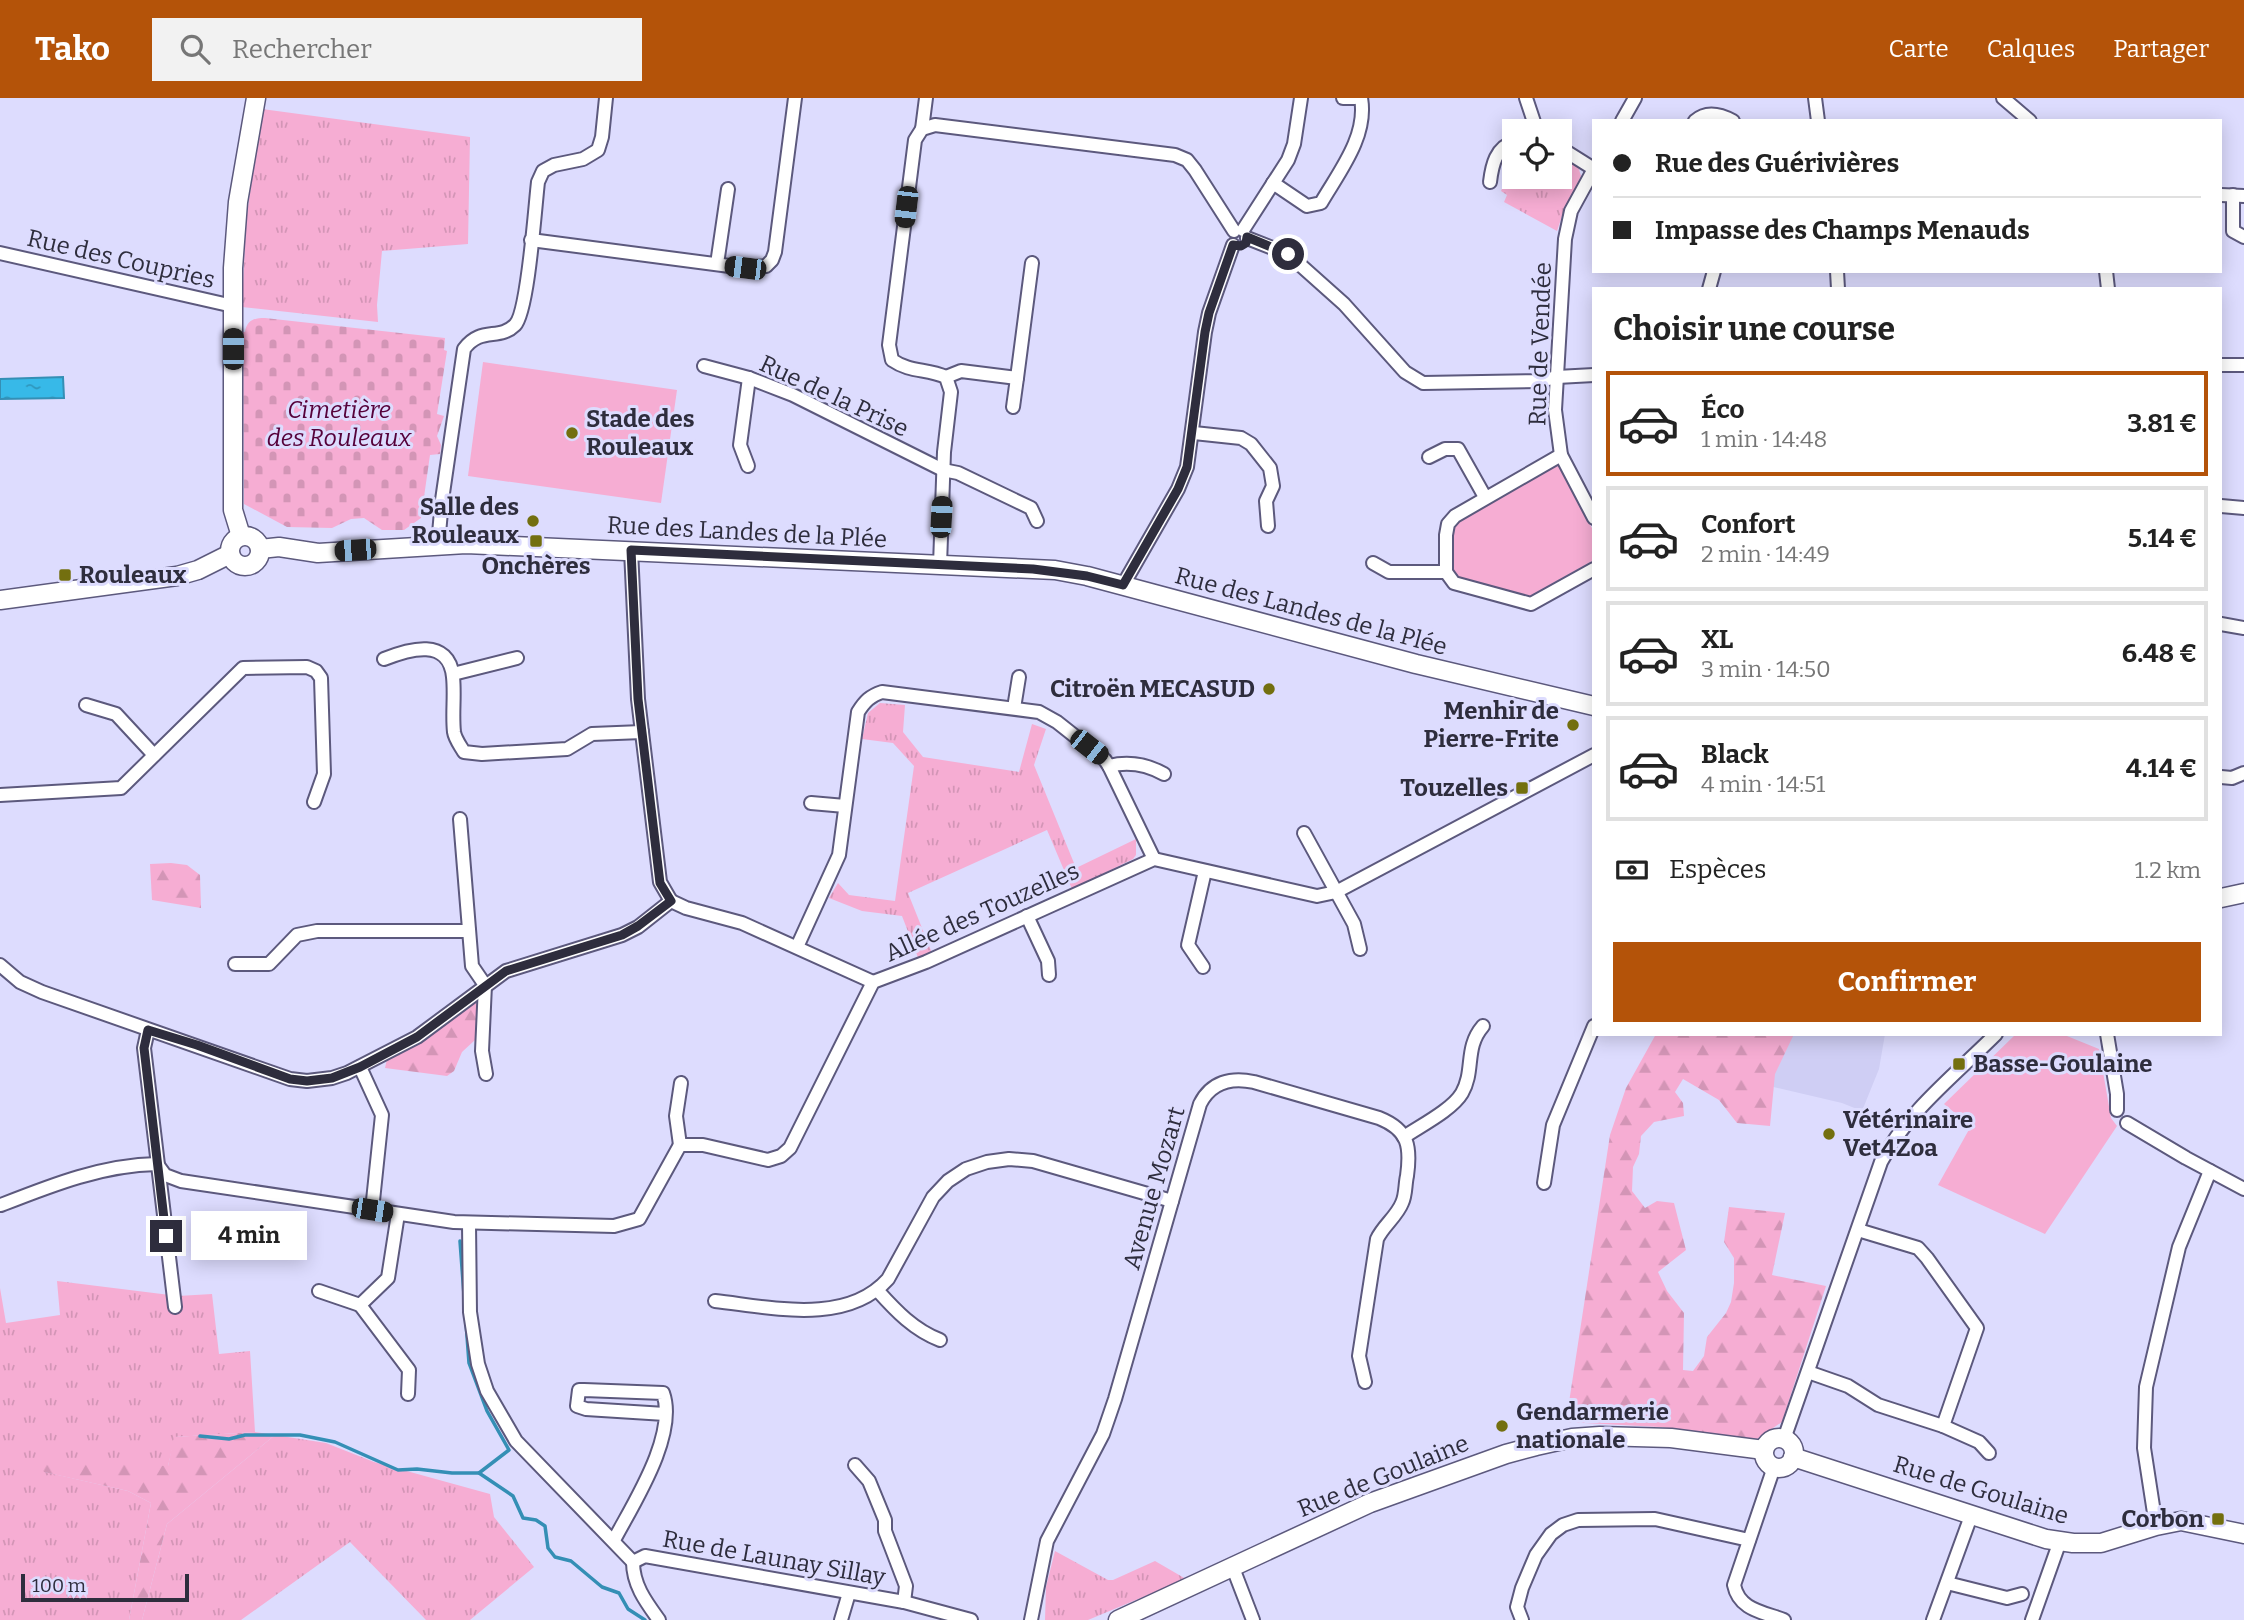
<!DOCTYPE html>
<html lang="fr">
<head>
<meta charset="utf-8">
<style>
  body { margin:0; font-family:Bitter,serif; background:#f2f2f2; color:#222; height:100vh; display:flex; flex-direction:column; font-size:26px; white-space:nowrap }
  * { box-sizing:border-box; margin:0 }
  p { font-size:23px; color:#767676 }
  .icon { flex:none; width:38px; height:38px; fill:none; stroke:currentColor; stroke-width:2; stroke-linecap:round; stroke-linejoin:round }
  .map { position:relative; flex:1; overflow:hidden }
  .side { position:absolute; left:1592px; top:189px; width:630px; height:749px; display:flex; flex-direction:column; background:#fff; border-radius:0px; box-shadow:0 4px 18px #0003 }
  .side>* { flex:none }
  .guide { position:absolute; left:1592px; top:21px; width:630px; height:154px; border-radius:0px; box-shadow:0 4px 18px #0003; display:grid; align-content:center; height:154px; padding:0 21px; background:#fff }
  .fabs { position:absolute; left:1502px; top:21px; display:grid; gap:14px }
  .fabs a { display:grid; place-items:center; width:70px; height:70px; border-radius:0px; background:#fff; box-shadow:0 4px 18px #0003; font-size:35px }
  .scale { position:absolute; left:21px; bottom:18px; width:168px; box-sizing:border-box; padding-left:7px; border:4px solid #2e2d3d; border-top:0; font-size:19px; line-height:24px; white-space:nowrap; color:#2e2d3d; -webkit-text-stroke:5px #dddcfe; paint-order:stroke }
  .end { position:absolute; width:32px; height:32px; margin:-16px; border:9px solid #2e2d3d; background:#fff; box-shadow:0 0 0 4px #fff }
  .from { border-radius:50% }
  .bubble { position:absolute; height:49px; border-radius:0px; background:#fff; box-shadow:0 4px 18px #0003; font-size:23px; font-weight:700; line-height:49px; text-align:center }
  .car { position:absolute; width:21px; height:42px; margin:-21px -10px; border-radius:9px; box-shadow:0 0 5px 2px #0007; background:linear-gradient(#222 24%,#8ab4d8 0 40%,#222 0 76%,#8ab4d8 0 86%,#222 0) }
  .guide b { display:flex; align-items:center; gap:24px; height:66px; font-size:26px }
  .guide b+b { border-top:2px solid #e0e0e0 }
  .guide i { width:18px; height:18px; background:#222 }
  ul { padding:0; list-style:none }
  li { display:flex; align-items:center; gap:21px; height:105px; margin:0 14px 10px; padding:0 7px; border:4px solid #e0e0e0; border-radius:0px }
  li div { flex:1 }
  li b { display:block; font-size:26px }
  li em { font-style:normal; font-weight:700 }
  li.active { border-color:#b45309 }
  li>.icon { width:63px; height:63px; stroke-width:1.5 }
  h2 { padding:0 21px; font-size:32px; line-height:84px }
  .pay { display:flex; align-items:center; gap:18px; height:77px; padding:0 21px; font-size:26px }
  .pay p { margin-inline-start:auto }
  .primary-button { display:flex; gap:14px; margin-top:auto; padding:14px 21px }
  .primary-button a { flex:1; height:80px; border-radius:0px; background:#b45309; color:#fff; font-size:28px; font-weight:700; line-height:80px; text-align:center }
  header { display:flex; align-items:center; gap:42px; box-sizing:border-box; height:98px; padding:0 35px; background:#b45309; color:#fff }
  header strong { font-size:33px }
  nav { display:flex; gap:38px; margin-inline-start:auto; font-size:24px }
  .search { width:490px; height:63px; background:#f2f2f2; display:flex; align-items:center; gap:18px; box-sizing:border-box; padding:0 24px; border-radius:0px; color:#767676; font-size:26px }
  .map>svg:first-child { display:block }
  .built { fill:#cfcef4 }
  .grass { fill:url(#grass-tufts) }
  .forest { fill:url(#forest-firs) }
  .cemetery { fill:url(#cemetery-stones) }
  .green { fill:#f6add3 }
  .water { fill:url(#water-ripples); stroke:#348fb5; stroke-width:2 }
  .lines { fill:none; stroke-linecap:round; stroke-linejoin:round }
  .stream { stroke:#348fb5; stroke-width:3.5 }
  .street-casing { stroke:#5c597d; stroke-width:16 }
  .secondary-casing { stroke:#5c597d; stroke-width:21 }
  .street { stroke:#fff; stroke-width:12 }
  .secondary { stroke:#fff; stroke-width:18 }
  .route { stroke:#2e2d3d; stroke-width:9 }
  .poi-dot { fill:#736f0f; stroke:#dddcfe; stroke-width:2.5 }
  .labels { text-anchor:middle; dominant-baseline:central; stroke-width:6; stroke-linejoin:round; paint-order:stroke }
  .street-label { font-size:24px; fill:#2e2d3d; stroke:#dddcfe }
  .park-label { font-size:24px; font-style:italic; fill:#55013a; stroke:#dddcfe }
  .poi-label { font-size:24px; font-weight:bold; fill:#2e2d3d; stroke:#dddcfe; text-anchor:start }
</style>
</head>
<body>
<header>
<strong>Tako</strong>
<div class="search"><svg class="icon" aria-label="search" viewBox="0 0 24 24"><circle cx="10" cy="10" r="6"/><path d="M15 15l6 6"/></svg>Rechercher</div>
<nav><a>Carte</a><a>Calques</a><a>Partager</a></nav>
</header>
<div class="map">
<svg width="2244" height="1522" viewBox="0 0 2244 1522">
  <defs>
    <pattern id="grass-tufts" width="24" height="20" patternUnits="userSpaceOnUse" patternTransform="scale(1.75)"><rect width="24" height="20" fill="#f6add3"/><path d="M3 7l-1-3M5 7V3M7 7l1-3M15 17l-1-3M17 17v-4M19 17l1-3" fill="none" stroke="#d395b6"/></pattern>
    <pattern id="forest-firs" width="22" height="20" patternUnits="userSpaceOnUse" patternTransform="scale(1.75)"><rect width="22" height="20" fill="#f6add3"/><path d="M5 1l3.5 6h-7zM16 11l3.5 6h-7z" fill="#d395b6"/></pattern>
    <pattern id="cemetery-stones" width="16" height="16" patternUnits="userSpaceOnUse" patternTransform="scale(1.75)"><rect width="16" height="16" fill="#f6add3"/><path d="M2 7V4a2 2 0 0 1 4 0v3zM10 15v-3a2 2 0 0 1 4 0v3z" fill="#d395b6"/></pattern>
    <pattern id="water-ripples" width="26" height="14" patternUnits="userSpaceOnUse" patternTransform="scale(1.75)"><rect width="26" height="14" fill="#37b9e8"/><path d="M2 4q2-2 4 0t4 0M15 11q2-2 4 0t4 0" fill="none" stroke="#2f97bd"/></pattern>
  </defs>
  <rect width="100%" height="100%" fill="#dddcfe"/>
  <polygon class="built" points="1756,936 1885,936 1879,971 1862,1013 1842,1005 1769,988"/>
  <g class="grass">
    <polygon points="262,11 470,39 468,146 382,153 377,207 378,224 242,209 246,123"/>
    <polygon points="1514,51 1514,79 1559,79 1559,60 1577,65 1581,78 1563,115 1557,133 1504,104 1507,97 1501,93 1506,82 1501,64 1508,53"/>
    <polygon points="880,605 905,607 903,634 923,659 1019,674 1032,626 1046,631 1034,667 1076,770 1136,741 1136,757 1133,761 1072,791 1047,732 908,795 932,855 919,862 902,818 862,813 829,800 838,785 849,797 895,803 914,668 893,645 862,641 868,615"/>
    <polygon points="57,1183 178,1198 212,1196 219,1256 250,1253 255,1334 175,1339 168,1368 45,1374 128,1393 151,1405 129,1522 0,1522 0,1190 6,1225 60,1217"/>
    <polygon points="275,1337 326,1345 374,1364 490,1396 494,1419 534,1469 470,1522 426,1522 350,1444 241,1522 142,1522 167,1426"/>
    <polygon points="1055,1453 1108,1482 1113,1482 1155,1463 1186,1481 1088,1522 1045,1522 1046,1489"/>
  </g>
  <g class="forest">
    <polygon points="171,765 187,767 200,777 201,810 152,802 150,766"/>
    <polygon points="473,902 478,907 475,942 462,954 454,973 447,978 385,970 388,957"/>
    <polygon points="1656,936 1794,936 1775,976 1770,1028 1737,1025 1719,1002 1683,981 1675,994 1683,1005 1684,1018 1654,1024 1641,1038 1639,1056 1633,1069 1632,1093 1645,1110 1657,1103 1674,1105 1686,1152 1658,1174 1667,1193 1684,1215 1683,1272 1693,1273 1704,1258 1707,1239 1726,1215 1731,1204 1734,1185 1734,1160 1724,1144 1729,1109 1785,1115 1772,1177 1826,1188 1782,1324 1757,1341 1659,1329 1566,1324 1610,1037 1626,990"/>
    <polygon points="255,1334 275,1337 167,1426 142,1522 129,1522 151,1405 128,1393 44,1374 35,1362 168,1368 174,1339"/>
  </g>
  <path class="cemetery" d="M265 220 445 240 444 252 447 253 437 316 444 318 437 338 441 347 440 356 430 357 421 420 404 432H382L364 420 351 421 332 430 287 429 244 406 243 234H245C247 222 254 220 265 220Z"/>
  <g class="green">
    <polygon points="483,264 677,292 661,405 468,378"/>
    <polygon points="1558,367 1594,434 1594,462 1528,499 1457,481 1452,470 1450,427"/>
    <polygon points="2016,936 2062,936 2099,951 2111,1020 2117,1028 2045,1136 1938,1087 1971,1028 1944,1006"/>
  </g>
  <polygon class="water" points="63,279 64,300 0,301 0,281"/>
  <g class="lines">
    <g class="stream">
      <polyline points="460,1143 469,1265 487,1313 509,1352 479,1375 513,1398 523,1420 536,1422 545,1428 548,1450 555,1459 571,1463 602,1489 619,1495 628,1511 645,1522"/>
      <polyline points="200,1338 229,1341 245,1337 300,1337 335,1344 398,1372 417,1371 452,1375 479,1375"/>
    </g>
    <g class="street-casing">
      <g id="street">
        <polyline points="1343,0 1355,0"/>
        <polyline points="1526,0 1537,33"/>
        <polyline points="1815,0 1818,23"/>
        <polyline points="2003,0 2030,23"/>
        <polyline points="1622,23 1635,0"/>
        <path d="M1695 23C1706 13 1720 16 1733 23"/>
        <polyline points="922,31 926,0"/>
        <polyline points="1559,49 1594,71"/>
        <polyline points="1594,71 1571,113 1565,141 1555,312 1561,357 1594,420"/>
        <path d="M1490 84C1492 67 1496 49 1514 44"/>
        <path d="M1273 85 1307 108 1321 105C1339 74 1368 38 1361 0"/>
        <polyline points="2221,97 2244,98"/>
        <polyline points="2233,97 2233,133 2244,139"/>
        <polyline points="1243,132 1288,62 1294,46 1301,0"/>
        <polyline points="1247,140 1288,156 1344,206 1405,274 1423,285 1540,283 1557,279 1594,277"/>
        <polyline points="531,142 745,170 766,168 772,162 775,154 795,0"/>
        <polyline points="0,155 233,208"/>
        <polyline points="717,166 728,91"/>
        <polyline points="1837,173 1838,191"/>
        <polyline points="2106,173 2108,191"/>
        <polyline points="1709,191 1714,173"/>
        <polyline points="2221,267 2244,267"/>
        <polyline points="704,268 749,280 793,297 943,372 958,375 1031,410 1037,423"/>
        <polyline points="946,279 961,273 1017,280 1032,165"/>
        <polyline points="1013,309 1017,280"/>
        <polyline points="1194,335 1241,340 1251,346 1270,370 1273,388 1266,403 1268,428"/>
        <polyline points="1561,357 1455,418 1448,426 1446,437 1446,474 1454,485 1531,506 1594,471"/>
        <polyline points="1429,359 1445,351 1458,351 1485,399"/>
        <polyline points="748,368 740,347 749,280"/>
        <polyline points="2221,408 2244,410"/>
        <path d="M438 447 442 402 464 251C481 228 499 243 515 227 528 214 535 109 538 84L543 73 554 67 583 61 598 52 602 39 606 0"/>
        <polyline points="631,452 638,601 660,784 671,803"/>
        <polyline points="1373,465 1389,474 1446,474"/>
        <path d="M940 467 944 354 951 294 946 279C926 270 911 275 892 262L889 247 915 42 922 31 935 27 1175 57 1187 62 1195 72 1234 133"/>
        <polyline points="1123,487 1178,391 1187,369 1205,234 1209,215 1233,147"/>
        <polyline points="2221,526 2244,530"/>
        <path d="M384 561C409 551 449 539 453 579 455 597 452 616 454 634 455 641 460 647 464 654L482 656 567 651 592 636 642 634"/>
        <polyline points="453,576 517,560"/>
        <polyline points="86,607 116,616 154,657"/>
        <polyline points="1014,610 1019,579"/>
        <path d="M1109 668C1129 663 1146 666 1164 676"/>
        <polyline points="2221,679 2232,680 2244,675"/>
        <polyline points="0,697 121,690 243,570 307,569 316,573 321,580 324,676 314,704"/>
        <polyline points="811,705 845,708"/>
        <polyline points="460,721 472,868 485,887 482,953 486,976"/>
        <polyline points="1304,735 1354,826 1360,851"/>
        <polyline points="671,803 686,810 742,825 873,884"/>
        <polyline points="1027,818 1048,863 1049,877"/>
        <path d="M797 849 839 757 858 614C865 603 870 598 882 594L1039 614 1057 624 1105 662 1109 668 1154 761"/>
        <polyline points="235,866 269,866 297,837 317,833 469,833"/>
        <polyline points="0,867 20,884 42,894 290,981 307,983 332,980 347,975 417,939 506,873 622,837 638,829 671,803"/>
        <polyline points="1203,869 1188,847 1205,773"/>
        <polyline points="148,932 144,950 175,1209"/>
        <polyline points="2107,936 2117,996 2117,1012"/>
        <polyline points="360,969 382,1017 372,1112"/>
        <polyline points="2127,1025 2186,1060 2244,1091"/>
        <path d="M1404 1039C1420 1028 1452 1012 1462 995 1475 972 1464 950 1483 928"/>
        <polyline points="680,1047 676,1018 681,985"/>
        <polyline points="157,1066 165,1077 181,1083 454,1124 614,1128 639,1121 680,1047 703,1047 768,1062 781,1058 790,1050 873,884 926,864 1154,761 1317,798 1336,794 1594,657"/>
        <polyline points="1544,1085 1553,1027 1594,928"/>
        <path d="M1 1107C52 1087 102 1067 157 1066"/>
        <polyline points="469,1126 470,1214 478,1266 487,1293 516,1343 633,1464"/>
        <polyline points="319,1193 360,1207 388,1180 398,1116"/>
        <path d="M878 1193C896 1213 914 1232 940 1242"/>
        <path d="M715 1203C770 1209 846 1228 888 1181L933 1099 948 1083 966 1071 987 1064 1009 1061 1033 1063 1172 1103"/>
        <polyline points="360,1207 409,1272 408,1296"/>
        <polyline points="1808,1274 1848,1288 1878,1307 1943,1328 1977,1230 1927,1160 1918,1150 1858,1132"/>
        <polyline points="1943,1328 1979,1344 1989,1355"/>
        <path d="M1784 1341 1881 1064C1907 1014 1956 976 1996 936"/>
        <polyline points="855,1367 869,1383 885,1422 885,1433 906,1488 904,1504"/>
        <path d="M1774 1369 1734 1487C1739 1512 1763 1514 1784 1522"/>
        <polyline points="2156,1428 2144,1350 2146,1289 2179,1149 2210,1073"/>
        <path d="M614 1442C633 1406 678 1337 663 1295L584 1292H579L577 1308 586 1311 665 1316"/>
        <polyline points="633,1464 645,1458 904,1504 971,1522"/>
        <path d="M633 1464C633 1487 646 1504 659 1522"/>
        <polyline points="1233,1470 1253,1522"/>
        <polyline points="1947,1485 2007,1500 2022,1496"/>
        <polyline points="841,1522 849,1495"/>
        <path d="M1031 1522 1047 1443 1103 1336 1115 1301 1200 1006C1211 984 1231 979 1254 984L1379 1020C1409 1032 1411 1049 1407 1078 1405 1086 1406 1097 1402 1105 1397 1118 1383 1128 1377 1141L1359 1258 1365 1284"/>
        <polyline points="1522,1522 1517,1509 1522,1490 1536,1457 1551,1436 1563,1427 1578,1422 1655,1421 1749,1442"/>
        <polyline points="1933,1522 1971,1418"/>
        <polyline points="2032,1522 2060,1443"/>
      </g>
    </g>
    <g class="secondary-casing">
      <g id="secondary">
        <polyline points="241,438 233,412 233,170 238,104 256,0"/>
        <circle cx="245" cy="453" r="15"/>
        <polyline points="260,451 279,449 318,455 466,446 1055,472 1087,478 1416,566 1594,608"/>
        <polyline points="0,502 177,478 198,472 230,456"/>
        <polyline points="2221,800 2244,795"/>
        <circle cx="1779" cy="1355" r="15"/>
        <polyline points="1793,1359 2046,1441 2073,1445 2101,1445 2156,1428 2181,1423 2244,1436"/>
        <polyline points="1118,1522 1370,1405 1506,1356 1536,1348 1572,1340 1600,1338 1671,1340 1764,1352"/>
      </g>
    </g>
    <use href="#street" class="street"/>
    <use href="#secondary" class="secondary"/>
  </g>
  <g class="lines">
    <polyline class="route" points="166,1138 144,950 148,932 197,947 290,981 307,983 332,980 360,969 417,939 506,873 622,837 638,828 671,803 660,785 638,601 631,452 1033,471 1087,478 1123,487 1178,391 1187,369 1205,234 1209,215 1233,147 1241,148 1246,145 1247,139 1288,156"/>
  </g>
  <g class="poi-dot">
    <circle cx="572" cy="335" r="7"/>
    <circle cx="533" cy="423" r="7"/>
    <rect x="529" y="436" width="14" height="14" rx="3.5"/>
    <rect x="58" y="470" width="14" height="14" rx="3.5"/>
    <circle cx="1269" cy="591" r="7"/>
    <circle cx="1573" cy="627" r="7"/>
    <rect x="1515" y="683" width="14" height="14" rx="3.5"/>
    <rect x="1952" y="959" width="14" height="14" rx="3.5"/>
    <circle cx="1829" cy="1036" r="7"/>
    <circle cx="1502" cy="1328" r="7"/>
    <rect x="2211" y="1414" width="14" height="14" rx="3.5"/>
  </g>
  <g class="labels">
    <g class="street-label">
      <text transform="translate(121 161) rotate(13)">Rue des Coupries</text>
      <text transform="translate(1540 246) rotate(-88)">Rue de Vendée</text>
      <text transform="translate(834 298) rotate(25)">Rue de la Prise</text>
      <text transform="translate(747 434) rotate(3)">Rue des Landes de la Plée</text>
      <text transform="translate(1311 513) rotate(15)">Rue des Landes de la Plée</text>
      <text transform="translate(982 814) rotate(-24)">Allée des Touzelles</text>
      <text transform="translate(1154 1090) rotate(-74)">Avenue Mozart</text>
      <text transform="translate(1383 1378) rotate(-22)">Rue de Goulaine</text>
      <text transform="translate(1981 1392) rotate(17)">Rue de Goulaine</text>
      <text transform="translate(774 1460) rotate(10)">Rue de Launay Sillay</text>
    </g>
    <g class="park-label">
      <text x="339" y="312">Cimetière<tspan x="339" dy="28">des Rouleaux</tspan></text>
    </g>
    <g class="poi-label">
      <text x="586" y="321">Stade des<tspan x="586" dy="28">Rouleaux</tspan></text>
      <text x="519" y="409" text-anchor="end">Salle des<tspan x="519" dy="28">Rouleaux</tspan></text>
      <text x="536" y="468" text-anchor="middle">Onchères</text>
      <text x="79" y="477">Rouleaux</text>
      <text x="1255" y="591" text-anchor="end">Citroën MECASUD</text>
      <text x="1559" y="613" text-anchor="end">Menhir de<tspan x="1559" dy="28">Pierre-Frite</tspan></text>
      <text x="1508" y="690" text-anchor="end">Touzelles</text>
      <text x="1973" y="966">Basse-Goulaine</text>
      <text x="1843" y="1022">Vétérinaire<tspan x="1843" dy="28">Vet4Zoa</tspan></text>
      <text x="1516" y="1314">Gendarmerie<tspan x="1516" dy="28">nationale</tspan></text>
      <text x="2204" y="1421" text-anchor="end">Corbon</text>
    </g>
  </g>
</svg>
<div class="fabs">
<a><svg class="icon" aria-label="locate" viewBox="0 0 24 24"><circle cx="12" cy="12" r="6"/><path d="M12 2v4M12 18v4M2 12h4M18 12h4"/></svg></a>
</div>
<div class="scale">100 m</div>
<i class="end from" style="left:1288px;top:156px"></i>
<i class="end" style="left:166px;top:1138px"></i>
<div class="bubble" style="left:191px;top:1113px;width:116px">4 min</div>
<i class="car" style="left:906px;top:109px;rotate:187deg"></i>
<i class="car" style="left:745px;top:170px;rotate:277deg"></i>
<i class="car" style="left:233px;top:251px;rotate:0deg"></i>
<i class="car" style="left:941px;top:419px;rotate:3deg"></i>
<i class="car" style="left:355px;top:452px;rotate:266deg"></i>
<i class="car" style="left:1089px;top:649px;rotate:128deg"></i>
<i class="car" style="left:372px;top:1112px;rotate:99deg"></i>
<div class="guide">
<b><i class="from"></i>Rue des Guérivières</b>
<b><i></i>Impasse des Champs Menauds</b>
</div>
<section class="side">
<h2>Choisir une course</h2>
<ul>
<li class="active"><svg class="icon" aria-label="car" viewBox="0 0 24 24"><path d="M5 17H2v-5l4-1 3-4h7l3 4 3 1v5h-3M9 17h6M6 11h13"/><circle cx="7" cy="17" r="2"/><circle cx="17" cy="17" r="2"/></svg><div><b>Éco</b><p>1 min · 14:48</p></div><em>3.81 €</em></li>
<li><svg class="icon" aria-label="car" viewBox="0 0 24 24"><path d="M5 17H2v-5l4-1 3-4h7l3 4 3 1v5h-3M9 17h6M6 11h13"/><circle cx="7" cy="17" r="2"/><circle cx="17" cy="17" r="2"/></svg><div><b>Confort</b><p>2 min · 14:49</p></div><em>5.14 €</em></li>
<li><svg class="icon" aria-label="car" viewBox="0 0 24 24"><path d="M5 17H2v-5l4-1 3-4h7l3 4 3 1v5h-3M9 17h6M6 11h13"/><circle cx="7" cy="17" r="2"/><circle cx="17" cy="17" r="2"/></svg><div><b>XL</b><p>3 min · 14:50</p></div><em>6.48 €</em></li>
<li><svg class="icon" aria-label="car" viewBox="0 0 24 24"><path d="M5 17H2v-5l4-1 3-4h7l3 4 3 1v5h-3M9 17h6M6 11h13"/><circle cx="7" cy="17" r="2"/><circle cx="17" cy="17" r="2"/></svg><div><b>Black</b><p>4 min · 14:51</p></div><em>4.14 €</em></li>
</ul>
<div class="pay"><svg class="icon" aria-label="cash" viewBox="0 0 24 24"><path d="M3 7h18v10H3z"/><circle cx="12" cy="12" r="2"/></svg>Espèces<p>1.2 km</p></div>
<div class="primary-button"><a>Confirmer</a></div>
</section>
</div>
</body>
</html>
